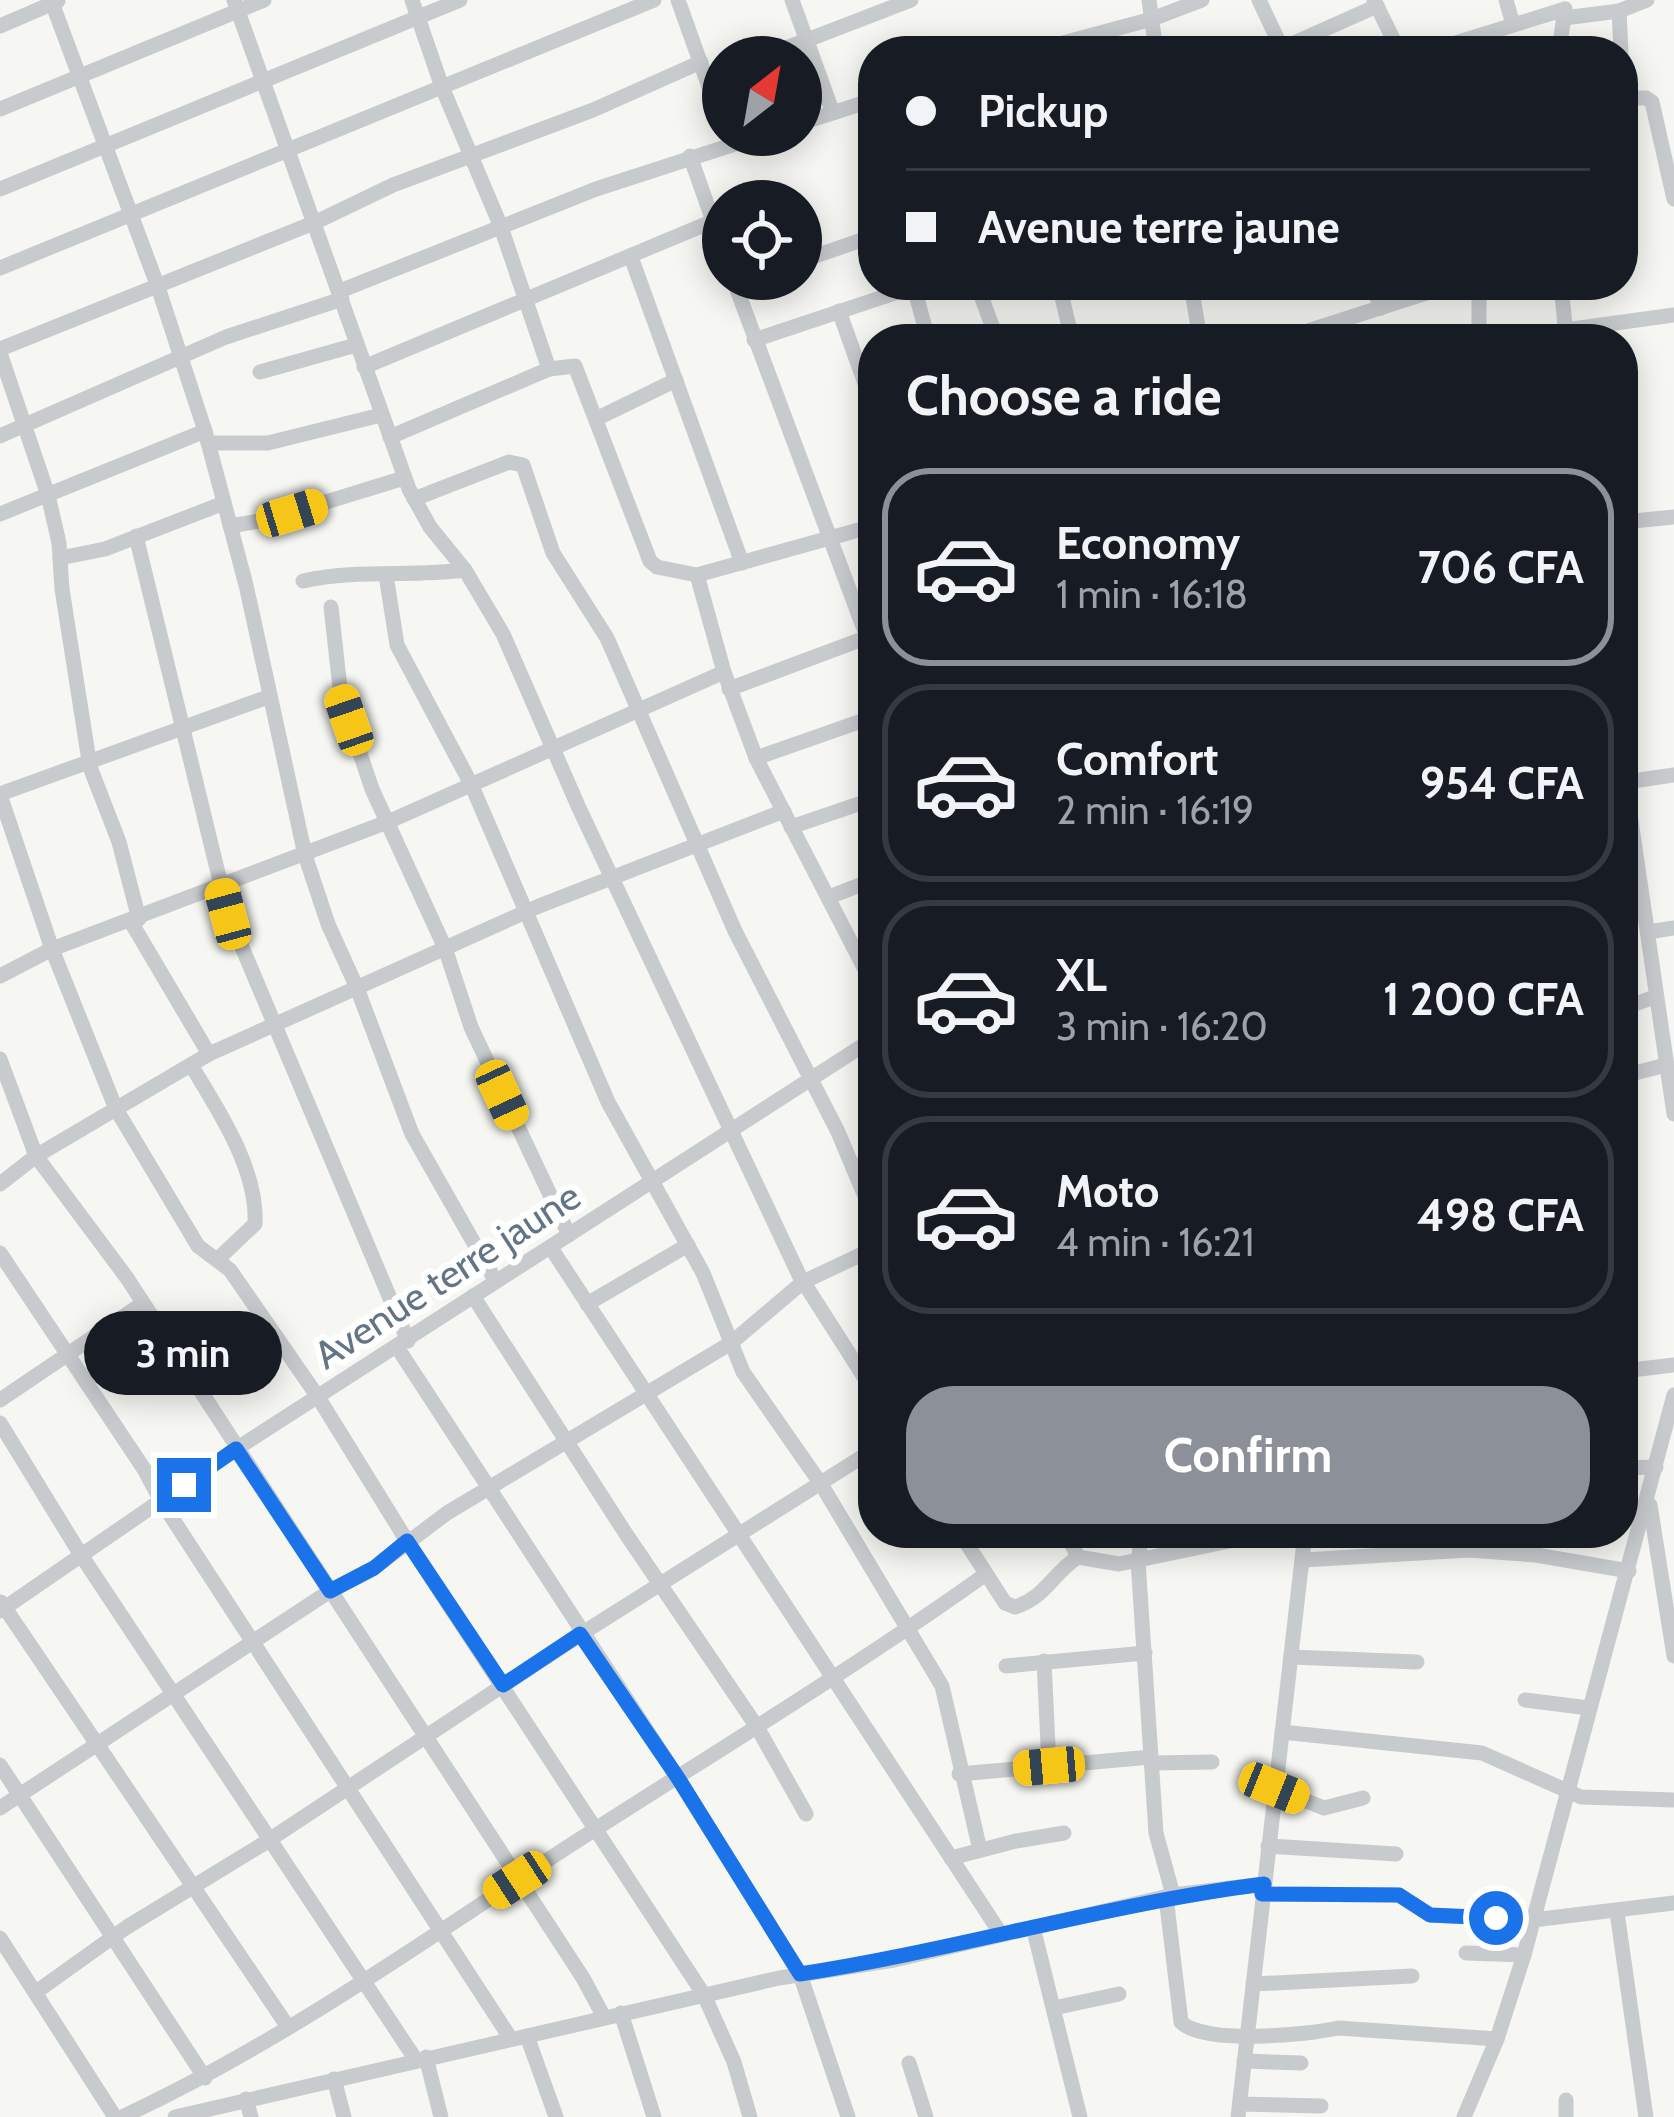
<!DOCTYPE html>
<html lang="en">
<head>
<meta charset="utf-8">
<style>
  body { margin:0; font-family:Cabin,sans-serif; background:#242831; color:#f1f3f6; height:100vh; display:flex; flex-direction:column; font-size:45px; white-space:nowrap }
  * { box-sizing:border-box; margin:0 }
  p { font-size:39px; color:#9ea1a6 }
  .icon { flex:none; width:66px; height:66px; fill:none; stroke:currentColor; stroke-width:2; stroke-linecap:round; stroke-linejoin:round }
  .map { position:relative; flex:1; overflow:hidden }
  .side { position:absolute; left:858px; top:324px; width:780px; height:1224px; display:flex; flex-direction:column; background:#171b24; border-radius:48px; box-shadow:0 6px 30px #0003 }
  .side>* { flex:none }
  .top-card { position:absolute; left:858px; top:36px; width:780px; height:264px; border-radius:48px; box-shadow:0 6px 30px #0003; display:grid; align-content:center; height:264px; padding:0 48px; background:#171b24 }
  .needle { width:78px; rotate:31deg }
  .buttons { position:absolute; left:702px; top:36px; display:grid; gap:24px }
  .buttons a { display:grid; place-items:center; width:120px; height:120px; border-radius:50%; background:#171b24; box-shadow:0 6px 30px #0003; font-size:60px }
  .end { position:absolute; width:54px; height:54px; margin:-27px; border:15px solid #1a73e8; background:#fff; box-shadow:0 0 0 6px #fff }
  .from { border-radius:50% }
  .bubble { position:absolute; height:84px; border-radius:42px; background:#171b24; box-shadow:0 6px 30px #0003; font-size:39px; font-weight:700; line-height:84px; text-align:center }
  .car { position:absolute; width:36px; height:72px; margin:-36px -18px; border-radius:15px; box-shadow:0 0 9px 3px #0007; background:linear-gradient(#f5c518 24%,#345 0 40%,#f5c518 0 76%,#345 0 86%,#f5c518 0) }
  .top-card b { display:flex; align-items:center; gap:42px; height:114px; font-size:45px }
  .top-card b+b { border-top:3px solid #363941 }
  .top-card i { width:30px; height:30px; background:#f1f3f6 }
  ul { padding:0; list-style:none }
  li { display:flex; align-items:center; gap:36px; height:198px; margin:0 24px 18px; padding:0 24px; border:6px solid #363941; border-radius:48px }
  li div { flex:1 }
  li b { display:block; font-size:45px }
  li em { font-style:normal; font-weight:700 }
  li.on { border-color:#8c9099 }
  li>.icon { width:108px; height:108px; stroke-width:1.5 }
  h2 { padding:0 48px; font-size:54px; line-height:144px }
  .primary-button { display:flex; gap:24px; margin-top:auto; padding:24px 48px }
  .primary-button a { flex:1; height:138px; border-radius:48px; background:#8c9099; color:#fff; font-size:48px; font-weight:700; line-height:138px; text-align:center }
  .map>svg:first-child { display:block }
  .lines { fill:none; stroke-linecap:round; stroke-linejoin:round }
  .minor { stroke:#c8cbce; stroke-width:15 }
  .route { stroke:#1a73e8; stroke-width:15 }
  .labels { text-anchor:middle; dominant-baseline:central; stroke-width:12; stroke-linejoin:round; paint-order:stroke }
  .street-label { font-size:39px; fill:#627486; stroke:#fff }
</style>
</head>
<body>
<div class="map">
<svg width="1674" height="2117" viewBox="0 0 1674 2117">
  <rect width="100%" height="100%" fill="#f6f6f2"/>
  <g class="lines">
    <g class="minor">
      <polyline points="51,0 158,287 205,431 246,585 305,855 328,924 357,988 412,1134 495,1280"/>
      <polyline points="234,0 409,489 430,527 465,570 503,634 579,808 799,1275 873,1391"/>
      <polyline points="412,0 442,87 501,227 549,369 575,366 650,561 657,567 697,575 724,672 756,758 873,985"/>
      <polyline points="678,0 723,126"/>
      <polyline points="792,0 833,113"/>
      <polyline points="1149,0 1156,51"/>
      <polyline points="1259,0 1283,51"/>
      <polyline points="1374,0 1399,51"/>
      <polyline points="1506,0 1513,24"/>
      <polyline points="1619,11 1621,51"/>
      <polyline points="1564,18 1619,11 1647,0"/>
      <polyline points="0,26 58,1"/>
      <polyline points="1033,51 1152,19 1202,0"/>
      <polyline points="1276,51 1377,6"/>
      <polyline points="1430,51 1565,9"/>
      <polyline points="1559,51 1565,9"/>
      <polyline points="763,57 911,0"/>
      <polyline points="1623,92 1631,98 1646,98 1652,102 1674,199"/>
      <polyline points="0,109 264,0"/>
      <polyline points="801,123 873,100"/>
      <polyline points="690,156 723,249"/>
      <polyline points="0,189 460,0"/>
      <polyline points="767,201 774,198"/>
      <polyline points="631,257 742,563"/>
      <polyline points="801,261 873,236"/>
      <polyline points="0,268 654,0"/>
      <polyline points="733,279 867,637"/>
      <polyline points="977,285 997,339"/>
      <polyline points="1059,285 1072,339"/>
      <polyline points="1191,285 1200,339"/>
      <polyline points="1372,285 1381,308"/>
      <polyline points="1479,285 1479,339"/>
      <polyline points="1561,285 1566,336"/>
      <polyline points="1038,286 1052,285"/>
      <polyline points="914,287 928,339"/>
      <polyline points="340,291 596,189 763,135"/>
      <polyline points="839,311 873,406"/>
      <polyline points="1565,330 1674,315"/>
      <polyline points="1283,339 1451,285"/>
      <polyline points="754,340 919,285"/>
      <polyline points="0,349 316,222 393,185 593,110 701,62"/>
      <polyline points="0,353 48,495 59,543 62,589 90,767 119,842 139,919"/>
      <polyline points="364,367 723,217"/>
      <polyline points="260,372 356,345"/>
      <polyline points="596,419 676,380"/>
      <polyline points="0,436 226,337 342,299"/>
      <polyline points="390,437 549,369"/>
      <polyline points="208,443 268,443 381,415"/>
      <polyline points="414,499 509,462 523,465 553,553 607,638 735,931 838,1132 873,1215"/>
      <polyline points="0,514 205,431"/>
      <polyline points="1623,522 1674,517"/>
      <polyline points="230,526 271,519 404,478"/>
      <polyline points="136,536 228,914 408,1341"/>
      <polyline points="60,558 105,549 224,503"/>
      <polyline points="386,575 397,645 471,784 608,1102 703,1273 743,1372 821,1484 942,1686 980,1850"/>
      <polyline points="697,575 873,526"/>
      <path d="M303 581C357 569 410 577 465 570"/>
      <polyline points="331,607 341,697 372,789 445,948 471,1027 569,1235"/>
      <polyline points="729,689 873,635"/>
      <polyline points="756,758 873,717"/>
      <polyline points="1623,766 1674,1114"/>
      <polyline points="1626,782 1674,775"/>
      <polyline points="0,794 268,697"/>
      <polyline points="0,795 52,949 116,1109 198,1246 230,1270 318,1397 407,1541 704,1995 734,2062 750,2117"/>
      <polyline points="791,827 873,799"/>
      <polyline points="829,897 873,880"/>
      <polyline points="131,922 209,1054"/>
      <polyline points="1648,932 1674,928"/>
      <polyline points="0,976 52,949 390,821 724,672"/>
      <polyline points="1623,1008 1655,997"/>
      <polyline points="0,1059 36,1156 127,1278 583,1978 604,2017"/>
      <path d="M191 1065C218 1110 258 1169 255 1224L219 1258"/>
      <polyline points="1623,1076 1666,1065"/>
      <polyline points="853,1168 873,1158"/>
      <polyline points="0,1184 36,1156 209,1054 539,906 784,811"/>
      <polyline points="551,1248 1001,1934"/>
      <polyline points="0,1253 144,1469 161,1501 511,2039"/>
      <polyline points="473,1296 626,1534 757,1727 806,1814"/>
      <polyline points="587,1304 688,1245"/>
      <polyline points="397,1347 678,1778 800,1974 848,2117"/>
      <polyline points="1623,1371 1674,1365"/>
      <polyline points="0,1400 142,1304"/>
      <polyline points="0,1423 81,1555 416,2060"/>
      <polyline points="1623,1468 1656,1467"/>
      <polyline points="1650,1505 1674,1656"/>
      <path d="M960 1533 1005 1603 1015 1607C1045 1598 1053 1573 1078 1557L1119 1564 1268 1533"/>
      <polyline points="1066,1533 1078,1557"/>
      <polyline points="1142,1533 1138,1561 1156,1833 1173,1895"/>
      <polyline points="1304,1560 1468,1550 1536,1555 1629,1571"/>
      <polyline points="1,1602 288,2027"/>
      <polyline points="0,1611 236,1449 873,1039"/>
      <polyline points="1291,1657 1417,1662"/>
      <polyline points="1044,1661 1049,1766"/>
      <polyline points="1006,1666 1145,1653"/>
      <polyline points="1525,1700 1589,1708"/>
      <polyline points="1282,1732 1482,1753 1581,1797 1674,1800"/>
      <polyline points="1151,1763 1212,1762"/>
      <polyline points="0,1765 205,2078"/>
      <polyline points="959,1774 1151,1757"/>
      <polyline points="1274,1788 1324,1808 1363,1798"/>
      <polyline points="0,1808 330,1591 374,1568 447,1513 731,1343 803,1282 873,1249"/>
      <polyline points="1268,1846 1396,1854"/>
      <polyline points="951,1858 1016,1841 1064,1833"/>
      <polyline points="1262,1894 1399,1895 1430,1915 1533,1920 1674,1903"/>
      <path d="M1166 1897 1181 2022C1203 2045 1307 2035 1338 2028L1497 2039"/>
      <polyline points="1617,1912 1646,2117"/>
      <polyline points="1033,1927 1080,2117"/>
      <polyline points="0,1938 115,2117"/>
      <polyline points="1466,1953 1524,1955"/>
      <polyline points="1253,1984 1412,1976"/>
      <polyline points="36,1992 127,1927 263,1844 581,1634 873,1450"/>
      <polyline points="1054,2008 1119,1994"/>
      <polyline points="621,2013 654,2117"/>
      <polyline points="527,2036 556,2117"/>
      <polyline points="426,2057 441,2117"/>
      <polyline points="1244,2061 1301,2063"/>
      <polyline points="909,2063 926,2117"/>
      <polyline points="334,2079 344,2117"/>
      <polyline points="246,2099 251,2117"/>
      <polyline points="1566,2100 1566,2117"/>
      <polyline points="1240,2104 1321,2106"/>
      <path d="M122 2117C279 2044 421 1943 566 1848 707 1757 850 1671 986 1574"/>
      <polyline points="175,2117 779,1978 894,1960 1173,1895 1264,1884"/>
      <polyline points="1238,2117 1305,1533"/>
      <polyline points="1464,2117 1497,2039 1524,1955 1674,1395"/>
    </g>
  </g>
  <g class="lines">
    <path class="route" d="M184 1485 236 1449 330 1591 374 1568 407 1541 503 1685 580 1634 678 1778 800 1974C956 1950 1107 1904 1264 1884L1262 1894 1399 1895 1430 1915 1496 1918"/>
  </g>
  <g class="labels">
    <g class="street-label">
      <text transform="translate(447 1275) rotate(-33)">Avenue terre jaune</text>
    </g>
  </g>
</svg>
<div class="buttons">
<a><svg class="needle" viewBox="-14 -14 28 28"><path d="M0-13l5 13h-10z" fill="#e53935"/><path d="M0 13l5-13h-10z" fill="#9ea1a6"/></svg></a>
<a><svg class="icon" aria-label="locate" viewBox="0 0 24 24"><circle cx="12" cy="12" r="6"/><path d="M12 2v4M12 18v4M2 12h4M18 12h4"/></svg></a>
</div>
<i class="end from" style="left:1496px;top:1918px"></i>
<i class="end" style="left:184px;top:1485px"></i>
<div class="bubble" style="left:84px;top:1311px;width:198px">3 min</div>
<i class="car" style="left:292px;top:513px;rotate:73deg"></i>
<i class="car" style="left:349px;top:720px;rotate:341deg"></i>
<i class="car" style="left:228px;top:914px;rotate:345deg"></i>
<i class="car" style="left:502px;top:1095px;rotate:155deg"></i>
<i class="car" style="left:1049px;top:1766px;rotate:265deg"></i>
<i class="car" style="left:1274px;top:1788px;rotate:112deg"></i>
<i class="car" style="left:517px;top:1880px;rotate:237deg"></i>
<div class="top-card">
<b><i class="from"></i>Pickup</b>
<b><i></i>Avenue terre jaune</b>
</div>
<section class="side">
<h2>Choose a ride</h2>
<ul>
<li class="on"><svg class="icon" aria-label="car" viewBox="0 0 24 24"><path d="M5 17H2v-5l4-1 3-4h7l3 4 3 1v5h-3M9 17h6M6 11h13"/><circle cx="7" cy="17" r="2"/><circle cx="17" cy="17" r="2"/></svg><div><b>Economy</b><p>1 min · 16:18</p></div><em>706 CFA</em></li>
<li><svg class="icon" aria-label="car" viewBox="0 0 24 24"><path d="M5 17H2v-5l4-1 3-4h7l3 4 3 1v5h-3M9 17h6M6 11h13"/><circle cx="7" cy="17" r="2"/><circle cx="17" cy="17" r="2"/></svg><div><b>Comfort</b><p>2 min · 16:19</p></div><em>954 CFA</em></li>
<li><svg class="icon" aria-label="car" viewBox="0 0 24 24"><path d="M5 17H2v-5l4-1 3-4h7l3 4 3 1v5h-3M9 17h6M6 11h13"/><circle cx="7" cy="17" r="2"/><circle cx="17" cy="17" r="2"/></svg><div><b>XL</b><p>3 min · 16:20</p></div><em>1 200 CFA</em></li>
<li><svg class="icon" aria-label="car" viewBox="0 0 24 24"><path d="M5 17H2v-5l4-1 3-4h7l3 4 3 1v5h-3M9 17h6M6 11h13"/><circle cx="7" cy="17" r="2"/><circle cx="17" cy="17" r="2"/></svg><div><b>Moto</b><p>4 min · 16:21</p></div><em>498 CFA</em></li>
</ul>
<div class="primary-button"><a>Confirm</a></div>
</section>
</div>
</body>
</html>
